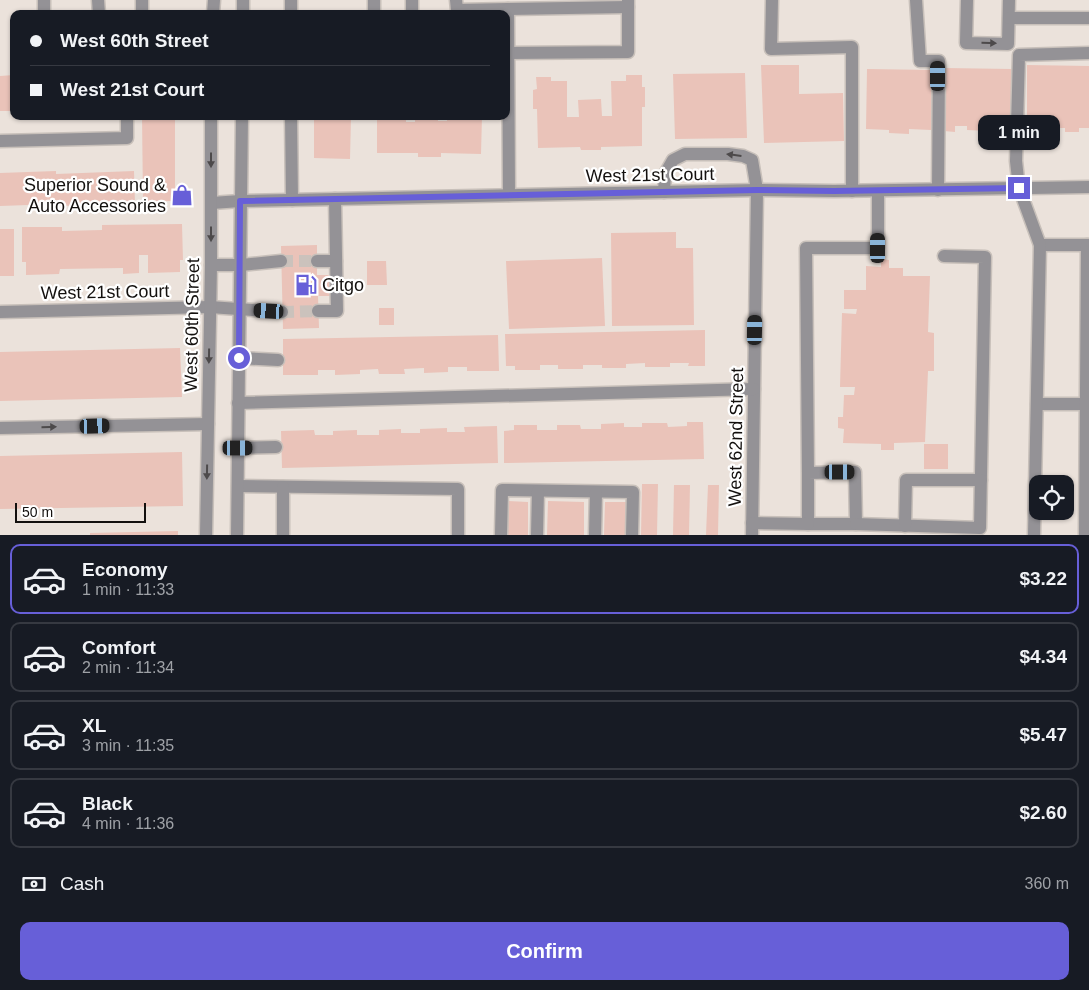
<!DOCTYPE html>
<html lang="en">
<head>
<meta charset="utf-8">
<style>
  body { margin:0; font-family:Helvetica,sans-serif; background:#20242c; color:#f1f3f6; height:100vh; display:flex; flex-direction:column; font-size:19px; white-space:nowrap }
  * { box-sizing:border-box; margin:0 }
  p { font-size:16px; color:#9ea1a6 }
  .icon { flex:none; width:28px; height:28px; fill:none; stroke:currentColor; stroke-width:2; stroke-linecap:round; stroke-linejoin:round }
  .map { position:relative; height:535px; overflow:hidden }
  .panel { display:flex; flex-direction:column; background:#171b24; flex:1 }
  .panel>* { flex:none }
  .top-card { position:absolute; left:10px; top:10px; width:500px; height:110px; border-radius:10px; box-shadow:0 1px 4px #0004; display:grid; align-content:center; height:110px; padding:0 20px; background:#171b24 }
  .tools { position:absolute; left:1029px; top:475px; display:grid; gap:10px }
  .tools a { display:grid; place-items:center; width:45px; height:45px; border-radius:10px; background:#171b24; box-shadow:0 1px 4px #0004; font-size:25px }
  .scale { position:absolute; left:15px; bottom:12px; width:131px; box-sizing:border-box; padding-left:5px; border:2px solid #13100e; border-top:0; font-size:14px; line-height:18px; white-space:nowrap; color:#13100e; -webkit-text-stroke:4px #fff; paint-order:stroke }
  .end { position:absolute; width:22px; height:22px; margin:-11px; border:6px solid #675fd8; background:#fff; box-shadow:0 0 0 2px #fff }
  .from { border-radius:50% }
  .bubble { position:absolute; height:35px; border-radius:10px; background:#171b24; box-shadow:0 1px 4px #0004; font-size:16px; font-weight:700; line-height:35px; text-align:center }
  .car { position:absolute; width:15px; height:30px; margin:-15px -8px; border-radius:6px; box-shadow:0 0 4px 1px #0007; background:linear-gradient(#222 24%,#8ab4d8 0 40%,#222 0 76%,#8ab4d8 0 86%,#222 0) }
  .top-card b { display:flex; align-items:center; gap:18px; height:48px; font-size:19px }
  .top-card b+b { border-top:1px solid #363941 }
  .top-card i { width:12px; height:12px; background:#f1f3f6 }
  ul { padding:9px 0 0; list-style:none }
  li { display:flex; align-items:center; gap:15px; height:70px; margin:0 10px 8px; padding:0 10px; border:2px solid #363941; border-radius:10px }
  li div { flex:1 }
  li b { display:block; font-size:19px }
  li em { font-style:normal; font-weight:700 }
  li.on { border-color:#675fd8 }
  li>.icon { width:45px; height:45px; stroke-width:1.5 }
  .pay { display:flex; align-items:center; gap:12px; height:55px; padding:0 20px; font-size:19px }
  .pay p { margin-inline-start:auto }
  .primary-button { display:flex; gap:10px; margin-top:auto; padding:10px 20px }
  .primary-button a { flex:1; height:58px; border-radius:10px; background:#675fd8; color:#fff; font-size:20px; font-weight:700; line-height:58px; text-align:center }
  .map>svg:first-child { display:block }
  .building { fill:#eac3b9 }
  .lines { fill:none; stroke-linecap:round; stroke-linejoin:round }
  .minor-tunnel { stroke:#cbc2bc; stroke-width:12; stroke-dasharray:12 6; stroke-linecap:butt }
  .minor-casing { stroke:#c8c0ba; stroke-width:15 }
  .minor { stroke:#949296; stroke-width:12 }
  .oneway { fill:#4d4a4b }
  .route { stroke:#675fd8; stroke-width:6 }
  .labels { text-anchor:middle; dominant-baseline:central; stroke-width:4.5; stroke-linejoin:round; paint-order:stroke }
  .street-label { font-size:18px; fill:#13100e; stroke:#fff }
  .poi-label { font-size:18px; fill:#13100e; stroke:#fff; text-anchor:end }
</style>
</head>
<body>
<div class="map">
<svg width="1089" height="535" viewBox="0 0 1089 535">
  <rect width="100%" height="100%" fill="#ebe2db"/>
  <g class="building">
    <polygon points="761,65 799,65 799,94 843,93 844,141 764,143"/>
    <polygon points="1027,65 1089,66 1089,128 1079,128 1079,132 1065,132 1065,128 1050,128 1050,132 1035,132 1035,125 1027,125"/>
    <polygon points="945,68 1012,69 1011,133 1004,133 1004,128 989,127 989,131 967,130 967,126 955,126 955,132 944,131"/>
    <polygon points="867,69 932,70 931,130 909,129 909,134 889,133 889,130 866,129"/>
    <polygon points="745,73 747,138 675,139 673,74"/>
    <polygon points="14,75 14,111 0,111 0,76"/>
    <polygon points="626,75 642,75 642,87 645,87 645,107 642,107 642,146 601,147 601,150 581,150 580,147 538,148 537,109 533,109 533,90 537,89 536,77 551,77 551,81 567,81 567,117 579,117 578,100 601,99 602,116 612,116 611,81 626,81"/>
    <polygon points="142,116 175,116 175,201 143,201"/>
    <polygon points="314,116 351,116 350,159 314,158"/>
    <polygon points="377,116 406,116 406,122 415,122 415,116 438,116 438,121 447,121 447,116 482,116 481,154 441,153 441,157 418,157 418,153 377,153"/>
    <polygon points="56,171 56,174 134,171 135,204 57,206 57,204 0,206 0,173"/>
    <polygon points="182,224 183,260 180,260 180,272 148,273 148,255 139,255 139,273 123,274 123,268 60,269 59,274 26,275 26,262 22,262 22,227 62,227 62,231 102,230 102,225"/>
    <rect x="0" y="229" width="14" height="47"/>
    <polygon points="676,232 676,248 693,248 694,325 612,326 611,233"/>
    <polygon points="317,245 317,275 330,275 331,296 318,296 319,328 283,329 281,246"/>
    <polygon points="602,258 605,326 509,329 506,261"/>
    <polygon points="881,259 889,260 889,268 903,268 903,276 930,276 928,332 934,333 934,371 928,371 925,442 894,443 894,450 881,450 881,444 843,443 844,429 838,428 838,417 843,417 844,395 854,395 855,387 840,387 842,313 856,314 857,309 844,309 844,290 866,290 866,266 881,267"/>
    <polygon points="367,261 386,261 387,285 367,285"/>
    <rect x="379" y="308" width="15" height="17"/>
    <polygon points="705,330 705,366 688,366 689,363 670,363 670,367 645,367 645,363 626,364 626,368 602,368 602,365 583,365 583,369 558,369 558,365 540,365 540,370 515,370 515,366 506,366 505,334"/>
    <polygon points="498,335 499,371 467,371 467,367 448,367 448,372 424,373 424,368 404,369 405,374 379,374 378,369 360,370 360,374 335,375 335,370 318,370 318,375 283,375 283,339"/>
    <polygon points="180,348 182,397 0,401 0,352"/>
    <polygon points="687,422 703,422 704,459 504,463 504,431 514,430 514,425 537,425 537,430 557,430 557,425 580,425 581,429 601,429 601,424 624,423 624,427 642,427 642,423 667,423 668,427 687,426"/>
    <polygon points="497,426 498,463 282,468 281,431 314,430 315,435 333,435 333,431 357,430 357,435 379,435 379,430 401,429 401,433 420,433 420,429 447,428 447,432 465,432 464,427"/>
    <rect x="924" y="444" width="24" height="25"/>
    <polygon points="182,452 183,506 0,509 0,456"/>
    <polygon points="642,484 658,484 657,535 641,535"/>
    <polygon points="674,485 690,485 689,535 673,535"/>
    <polygon points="708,485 719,485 718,535 706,535"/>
    <polygon points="508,501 528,502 528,535 507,535"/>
    <polygon points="548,501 584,502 584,535 547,535"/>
    <polygon points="605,502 626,502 625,535 604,535"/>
    <polygon points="178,531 178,535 90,535 90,533"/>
  </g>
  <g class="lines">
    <g class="minor-tunnel">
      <polyline points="281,261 317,261"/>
      <polyline points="282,312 318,311"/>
    </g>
    <g class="minor-casing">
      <g id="minor">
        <polyline points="44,0 44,14"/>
        <polyline points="98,0 99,14"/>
        <polyline points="291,0 291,14"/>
        <polyline points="374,0 374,14"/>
        <polyline points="412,0 412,14"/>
        <polyline points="456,0 457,10 508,9 509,195"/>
        <polyline points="772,0 771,49 852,47 852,191"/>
        <polyline points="916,0 920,61 939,61 938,190"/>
        <polyline points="967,0 966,43 1008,44 1009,0"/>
        <polyline points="508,9 628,7"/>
        <polyline points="142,14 142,0"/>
        <polyline points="213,14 214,0"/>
        <polyline points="243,14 243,0"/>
        <polyline points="1009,18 1089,18"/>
        <polyline points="506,53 628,52 628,0"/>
        <polyline points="291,116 292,200"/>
        <polyline points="0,141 127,138 127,116"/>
        <polyline points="664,192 665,174 673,160 685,154 728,154 743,156 752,160 757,190 752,535"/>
        <polyline points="212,203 240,201 757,190 834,191 1089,187"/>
        <polyline points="1040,245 1089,245"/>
        <polyline points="317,261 336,261"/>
        <polyline points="211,265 241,265 281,261"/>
        <polyline points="318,311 337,311 335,199"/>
        <polyline points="0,312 210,307 282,312"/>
        <polyline points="239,358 278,360"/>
        <polyline points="238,403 754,389"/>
        <polyline points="1037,404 1089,404"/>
        <polyline points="0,428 208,424"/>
        <polyline points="238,448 276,447"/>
        <polyline points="808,473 808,524 856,524 855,472 808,473 806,248 878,248 878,191"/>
        <polyline points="238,486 458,489 458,535"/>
        <polyline points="752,523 808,524"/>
        <polyline points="856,524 980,528 985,257 944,256"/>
        <polyline points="905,526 906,480 981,480"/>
        <polyline points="206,535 211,265 211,116"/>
        <polyline points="237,535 242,116"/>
        <polyline points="283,535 283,487"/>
        <polyline points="501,535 502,490 633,492 632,535"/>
        <polyline points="537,535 538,491"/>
        <polyline points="595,535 596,492"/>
        <polyline points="1034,535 1040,245 1019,188 1016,161 1019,55 1089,53"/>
        <polyline points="1085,535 1087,245"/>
      </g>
    </g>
    <use href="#minor" class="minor"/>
  </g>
  <defs><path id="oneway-solid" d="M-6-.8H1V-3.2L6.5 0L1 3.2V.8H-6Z" transform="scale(1.25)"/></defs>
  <g class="oneway">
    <use href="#oneway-solid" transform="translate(989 43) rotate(1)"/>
    <use href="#oneway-solid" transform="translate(734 155) rotate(-173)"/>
    <use href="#oneway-solid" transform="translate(211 160) rotate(90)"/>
    <use href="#oneway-solid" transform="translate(211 234) rotate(90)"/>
    <use href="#oneway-solid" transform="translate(209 356) rotate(91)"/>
    <use href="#oneway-solid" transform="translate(49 427) rotate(-1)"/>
    <use href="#oneway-solid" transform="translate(207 472) rotate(91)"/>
  </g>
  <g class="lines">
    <polyline class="route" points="239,358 240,201 757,190 834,191 1019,188"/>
  </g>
  <defs>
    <g id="shop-bare" transform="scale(1.725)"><path d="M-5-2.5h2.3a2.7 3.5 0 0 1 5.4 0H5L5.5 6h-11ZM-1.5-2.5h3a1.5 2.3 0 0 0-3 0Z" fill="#675fd8" stroke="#fff" stroke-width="2.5" paint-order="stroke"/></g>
    <g id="fuel-bare" transform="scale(1.725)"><path d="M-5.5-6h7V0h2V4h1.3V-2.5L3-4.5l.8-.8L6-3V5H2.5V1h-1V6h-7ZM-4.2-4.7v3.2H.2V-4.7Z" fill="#675fd8" stroke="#fff" stroke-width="2.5" paint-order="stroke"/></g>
  </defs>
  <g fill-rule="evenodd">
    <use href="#shop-bare" x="182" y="195"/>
    <use href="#fuel-bare" x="306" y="285"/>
  </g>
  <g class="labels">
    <g class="street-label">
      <text transform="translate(650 175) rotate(-1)">West 21st Court</text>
      <text transform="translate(105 292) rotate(-1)">West 21st Court</text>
      <text transform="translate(192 325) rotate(-89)">West 60th Street</text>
      <text transform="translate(736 437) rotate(-89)">West 62nd Street</text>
    </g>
    <g class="poi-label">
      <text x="166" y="185">Superior Sound &amp;<tspan x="166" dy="21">Auto Accessories</tspan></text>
      <text x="322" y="285" text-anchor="start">Citgo</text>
    </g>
  </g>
</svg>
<div class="tools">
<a><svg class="icon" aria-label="locate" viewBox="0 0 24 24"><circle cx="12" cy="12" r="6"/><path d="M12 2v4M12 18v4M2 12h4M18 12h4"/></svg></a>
</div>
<div class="scale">50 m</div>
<i class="end from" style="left:239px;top:358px"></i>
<i class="end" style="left:1019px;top:188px"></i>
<div class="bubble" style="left:978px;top:115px;width:82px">1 min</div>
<i class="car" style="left:938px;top:76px;rotate:0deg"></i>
<i class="car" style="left:878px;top:248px;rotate:0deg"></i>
<i class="car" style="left:269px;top:311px;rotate:273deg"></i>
<i class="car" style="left:755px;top:330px;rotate:1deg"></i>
<i class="car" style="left:95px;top:426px;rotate:88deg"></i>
<i class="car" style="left:238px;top:448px;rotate:90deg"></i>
<i class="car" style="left:840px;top:472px;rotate:90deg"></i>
<div class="top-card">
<b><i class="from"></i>West 60th Street</b>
<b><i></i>West 21st Court</b>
</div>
</div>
<section class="panel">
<ul>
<li class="on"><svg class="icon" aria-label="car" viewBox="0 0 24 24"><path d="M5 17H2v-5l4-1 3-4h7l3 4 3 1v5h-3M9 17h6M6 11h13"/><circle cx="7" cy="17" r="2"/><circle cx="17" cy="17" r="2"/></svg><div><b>Economy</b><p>1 min · 11:33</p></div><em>$3.22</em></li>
<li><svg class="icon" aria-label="car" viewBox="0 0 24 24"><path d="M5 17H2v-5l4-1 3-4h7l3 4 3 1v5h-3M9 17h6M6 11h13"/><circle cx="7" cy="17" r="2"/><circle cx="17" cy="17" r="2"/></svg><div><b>Comfort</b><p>2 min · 11:34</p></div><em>$4.34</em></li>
<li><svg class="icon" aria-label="car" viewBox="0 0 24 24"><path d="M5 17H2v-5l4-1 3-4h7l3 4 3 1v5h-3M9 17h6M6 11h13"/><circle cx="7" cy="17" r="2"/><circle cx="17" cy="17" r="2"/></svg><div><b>XL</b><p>3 min · 11:35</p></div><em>$5.47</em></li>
<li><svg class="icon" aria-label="car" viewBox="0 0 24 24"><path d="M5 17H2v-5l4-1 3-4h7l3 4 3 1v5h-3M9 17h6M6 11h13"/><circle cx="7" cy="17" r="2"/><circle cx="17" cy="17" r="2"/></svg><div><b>Black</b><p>4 min · 11:36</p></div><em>$2.60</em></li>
</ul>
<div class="pay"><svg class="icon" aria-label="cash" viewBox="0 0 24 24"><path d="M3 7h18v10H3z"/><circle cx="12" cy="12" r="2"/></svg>Cash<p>360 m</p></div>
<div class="primary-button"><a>Confirm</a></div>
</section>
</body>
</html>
